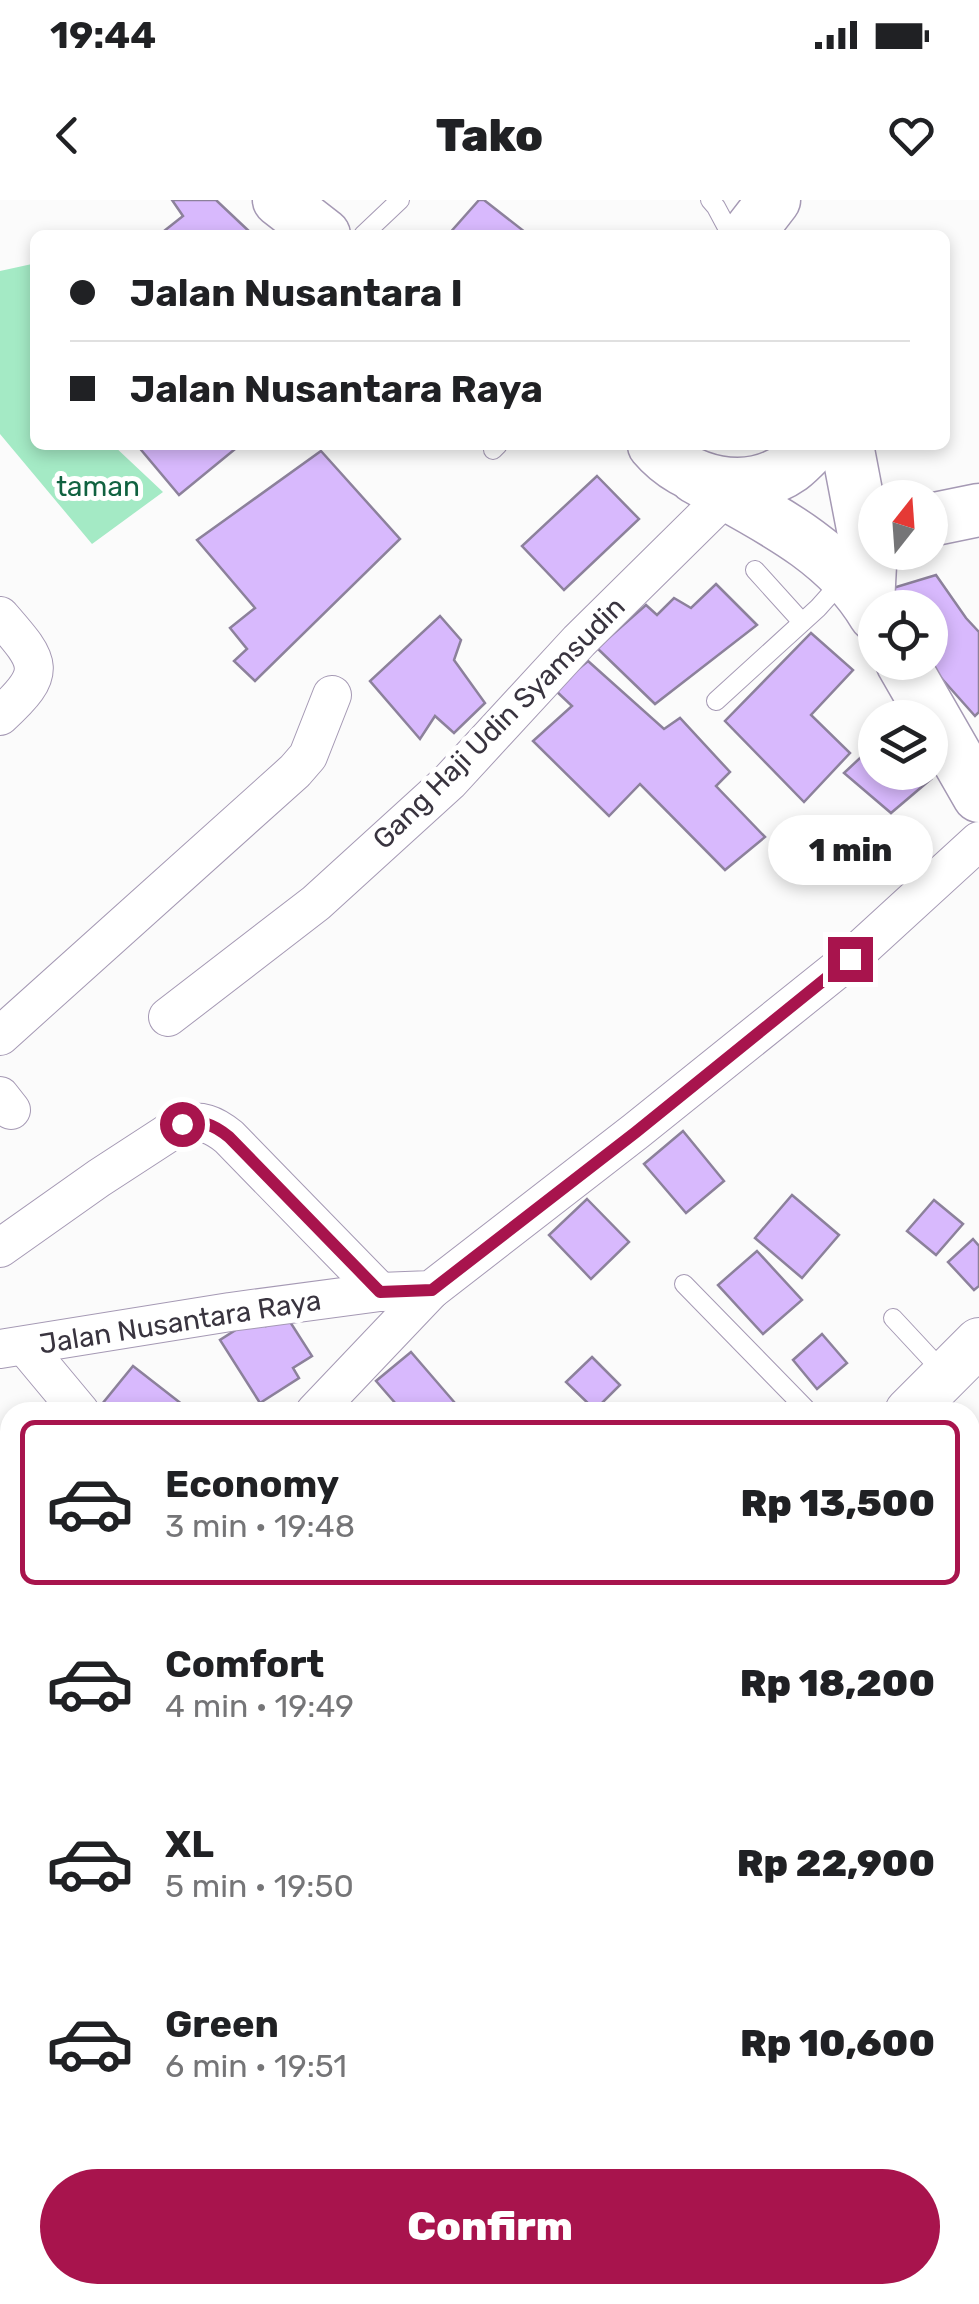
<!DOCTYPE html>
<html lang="en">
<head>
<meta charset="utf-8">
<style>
  body { margin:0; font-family:Rubik,sans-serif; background:#f6f6f6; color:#202124; height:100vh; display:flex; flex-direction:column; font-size:38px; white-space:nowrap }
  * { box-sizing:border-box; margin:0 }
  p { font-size:32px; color:#757577 }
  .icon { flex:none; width:55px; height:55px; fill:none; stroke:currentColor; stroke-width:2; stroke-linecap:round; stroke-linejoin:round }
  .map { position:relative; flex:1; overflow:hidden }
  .side { position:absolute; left:0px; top:1202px; width:980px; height:902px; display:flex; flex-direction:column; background:#fff; border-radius:30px 30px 0 0; box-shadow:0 5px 15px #0003 }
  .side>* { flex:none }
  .hud { position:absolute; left:30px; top:30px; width:920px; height:220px; border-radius:15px; box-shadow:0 5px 15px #0003; display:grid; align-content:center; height:220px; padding:0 40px; background:#fff }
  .needle { width:65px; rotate:17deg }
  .fabs { position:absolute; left:858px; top:280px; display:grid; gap:20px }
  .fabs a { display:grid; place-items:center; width:90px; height:90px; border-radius:50%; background:#fff; box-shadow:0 5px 15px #0003; font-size:50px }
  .end { position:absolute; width:45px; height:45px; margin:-22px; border:12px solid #a8144d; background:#fff; box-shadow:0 0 0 5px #fff }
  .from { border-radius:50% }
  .bubble { position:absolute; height:70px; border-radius:35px; background:#fff; box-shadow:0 5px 15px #0003; font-size:32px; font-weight:800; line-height:70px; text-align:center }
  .hud b { display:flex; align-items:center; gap:35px; height:95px; font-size:38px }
  .hud b+b { border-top:2px solid #e0e0e0 }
  .hud i { width:25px; height:25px; background:#202124 }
  ul { padding:18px 0 0; list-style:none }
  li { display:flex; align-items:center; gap:30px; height:165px; margin:0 20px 15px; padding:0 20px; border:5px solid transparent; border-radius:15px }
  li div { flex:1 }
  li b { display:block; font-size:38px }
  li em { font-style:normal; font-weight:800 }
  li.on { border-color:#a8144d }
  li>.icon { width:90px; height:90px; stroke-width:1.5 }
  .action { display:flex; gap:20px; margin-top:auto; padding:20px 40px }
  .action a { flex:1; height:115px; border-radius:60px; background:#a8144d; color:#fff; font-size:40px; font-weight:800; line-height:115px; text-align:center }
  .status { display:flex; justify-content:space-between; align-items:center; height:70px; padding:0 50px; background:#fff; direction:ltr }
  .status svg { height:28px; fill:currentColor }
  header { display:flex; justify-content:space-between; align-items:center; height:130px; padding:0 40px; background:#fff; font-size:45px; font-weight:800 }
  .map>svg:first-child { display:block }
  .green { fill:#a4eac5 }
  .building { fill:#d8b9fd; stroke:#8c819b; stroke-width:2.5 }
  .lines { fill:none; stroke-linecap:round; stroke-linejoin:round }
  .service-casing { stroke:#a599b4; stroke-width:20 }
  .minor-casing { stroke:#a599b4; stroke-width:40 }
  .tertiary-casing { stroke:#a599b4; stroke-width:50 }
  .secondary-casing { stroke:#a599b4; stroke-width:55 }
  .service { stroke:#fff; stroke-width:18 }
  .minor { stroke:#fff; stroke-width:38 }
  .tertiary { stroke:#fff; stroke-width:48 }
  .secondary { stroke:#fff; stroke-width:52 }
  .route { stroke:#a8144d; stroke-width:12 }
  .labels { text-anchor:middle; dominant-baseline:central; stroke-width:10; stroke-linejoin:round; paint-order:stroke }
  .park-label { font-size:28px; fill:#116241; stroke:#fff }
  .street-label { font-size:28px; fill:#39343f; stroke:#fff }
</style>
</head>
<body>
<div class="status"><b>19:44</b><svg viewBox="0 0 49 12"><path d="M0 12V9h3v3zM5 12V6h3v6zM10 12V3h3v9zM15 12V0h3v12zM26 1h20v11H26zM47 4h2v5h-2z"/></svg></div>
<header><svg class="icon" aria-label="back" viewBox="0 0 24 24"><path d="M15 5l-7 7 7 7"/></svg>Tako<svg class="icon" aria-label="heart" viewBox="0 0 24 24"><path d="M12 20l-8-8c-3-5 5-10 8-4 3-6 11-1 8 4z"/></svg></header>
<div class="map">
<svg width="979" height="2104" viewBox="0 0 979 2104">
  <rect width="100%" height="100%" fill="#fbfbfb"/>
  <g class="green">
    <polygon points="32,64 35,71 35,245 113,245 163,292 92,344 0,234 0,71"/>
    <polygon points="600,2095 727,2095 716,2104 608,2104"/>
  </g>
  <g class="building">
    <polygon points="172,0 216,0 253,35 159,35 183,16"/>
    <polygon points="479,0 484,0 525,32 522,35 448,35"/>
    <polygon points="137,245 240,245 179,295"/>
    <polygon points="321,251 400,339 255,481 234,461 247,449 230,428 255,408 197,340"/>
    <polygon points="597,276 639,319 564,390 522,346"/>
    <polygon points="936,375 966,418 979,432 979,512 975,516 927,462 930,462 930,408 892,408 883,391"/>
    <polygon points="716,384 757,425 655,504 597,448 646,405 657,415 674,398 691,408"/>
    <polygon points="440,416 461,440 454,460 485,503 454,533 435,516 420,539 370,481"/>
    <polygon points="811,433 853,470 811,515 850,553 804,602 725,521"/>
    <polygon points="588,461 664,529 680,518 730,572 716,586 765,637 725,670 640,584 609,616 533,541 572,506 554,489"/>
    <polygon points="875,544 875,572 925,572 931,579 891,613 844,573"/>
    <polygon points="683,931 724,981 686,1013 644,964"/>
    <polygon points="792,995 839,1035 802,1078 755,1038"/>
    <polygon points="587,999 629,1042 591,1079 549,1035"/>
    <polygon points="934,1000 963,1024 936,1055 907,1031"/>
    <polygon points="973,1039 979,1046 979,1086 974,1090 948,1062"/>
    <polygon points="757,1051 802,1100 763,1134 718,1085"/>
    <polygon points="285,1114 312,1156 293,1168 299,1178 260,1203 220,1140 259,1115 266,1126"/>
    <polygon points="822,1134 847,1163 817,1189 793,1160"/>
    <polygon points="411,1152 455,1203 444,1212 403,1212 376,1181"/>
    <polygon points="592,1157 620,1185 595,1210 566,1182"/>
    <polygon points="133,1166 192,1212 103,1212 98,1209"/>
    <polygon points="970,1291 979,1302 979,1324 970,1332"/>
    <polygon points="10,1603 10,1647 0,1635 0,1612"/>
    <polygon points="972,2034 979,2043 979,2076 970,2084"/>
    <polygon points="0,2055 5,2062 10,2058 10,2095 45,2095 34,2104 0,2104"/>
    <polygon points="757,2095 835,2095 825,2104 745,2104"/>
  </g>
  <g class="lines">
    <g class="service-casing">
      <g id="service">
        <polyline points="710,0 716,7 731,35"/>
        <polyline points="363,35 400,0"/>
        <polyline points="493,250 498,245"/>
        <polyline points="755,370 802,422"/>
        <polyline points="716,501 818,408 843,380"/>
        <polyline points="684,1084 809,1212"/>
        <polyline points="893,1118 946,1175"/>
      </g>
    </g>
    <g class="minor-casing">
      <g id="minor">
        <path d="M0 416C41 463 49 471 0 516"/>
        <polyline points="168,817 316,703 449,582 579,441 727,295"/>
        <polyline points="0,836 295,571 308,556 332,495"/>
        <polyline points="0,896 11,910"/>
        <path d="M0 1048 99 978 182 924C202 920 213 924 229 937L380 1092"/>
        <polyline points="25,1146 80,1212"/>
        <polyline points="0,1149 230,1112 380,1092 431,1090 636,931 850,759 979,641"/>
        <polyline points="315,1212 431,1090"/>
        <polyline points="0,1426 10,1438"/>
        <polyline points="0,1508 10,1501"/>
        <polyline points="970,1986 979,1978"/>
        <polyline points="242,2095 250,2104"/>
        <polyline points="839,2104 849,2095"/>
      </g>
    </g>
    <g class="tertiary-casing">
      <g id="tertiary">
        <polyline points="909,1212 979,1142"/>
        <polyline points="0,1977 10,1969"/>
      </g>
    </g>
    <g class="secondary-casing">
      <g id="secondary">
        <polyline points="279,0 324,35"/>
        <polyline points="747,35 774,0"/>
        <path d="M654 245C687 284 747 298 791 267 799 261 807 252 814 245"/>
        <polyline points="847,245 870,365 868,403"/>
        <path d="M695 277C761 314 836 348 875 415"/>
        <polyline points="930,320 979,310"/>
        <polyline points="902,462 979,596"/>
      </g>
    </g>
    <use href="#service" class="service"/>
    <use href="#minor" class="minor"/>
    <use href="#tertiary" class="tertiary"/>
    <use href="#secondary" class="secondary"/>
  </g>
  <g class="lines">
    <path class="route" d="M182 924C202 920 213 924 229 937L380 1092 432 1090 636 932 850 759"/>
  </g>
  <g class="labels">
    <g class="park-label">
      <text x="98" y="286">taman</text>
    </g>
    <g class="street-label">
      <text transform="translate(499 523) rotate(-45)">Gang Haji Udin Syamsudin</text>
      <text transform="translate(180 1122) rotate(-9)">Jalan Nusantara Raya</text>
    </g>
  </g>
</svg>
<div class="fabs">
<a><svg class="needle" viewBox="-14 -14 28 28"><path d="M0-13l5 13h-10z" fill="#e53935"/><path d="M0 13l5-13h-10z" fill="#757577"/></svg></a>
<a><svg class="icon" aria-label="locate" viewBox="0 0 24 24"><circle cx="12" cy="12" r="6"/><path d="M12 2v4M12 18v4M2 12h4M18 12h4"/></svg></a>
<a><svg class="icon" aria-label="layers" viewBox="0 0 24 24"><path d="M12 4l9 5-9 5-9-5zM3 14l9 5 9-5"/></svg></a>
</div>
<i class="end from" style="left:182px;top:924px"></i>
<i class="end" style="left:850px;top:759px"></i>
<div class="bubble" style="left:768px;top:615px;width:165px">1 min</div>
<div class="hud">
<b><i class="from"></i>Jalan Nusantara I</b>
<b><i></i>Jalan Nusantara Raya</b>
</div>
<section class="side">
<ul>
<li class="on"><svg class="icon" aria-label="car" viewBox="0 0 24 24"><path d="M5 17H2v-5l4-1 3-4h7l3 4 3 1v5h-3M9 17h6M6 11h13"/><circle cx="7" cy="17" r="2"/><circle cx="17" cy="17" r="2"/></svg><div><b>Economy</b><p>3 min · 19:48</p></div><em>Rp 13,500</em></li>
<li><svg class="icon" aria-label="car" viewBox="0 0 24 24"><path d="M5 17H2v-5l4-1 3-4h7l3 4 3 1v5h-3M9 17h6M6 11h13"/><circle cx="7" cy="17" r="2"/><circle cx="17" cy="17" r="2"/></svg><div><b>Comfort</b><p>4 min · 19:49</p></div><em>Rp 18,200</em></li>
<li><svg class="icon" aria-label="car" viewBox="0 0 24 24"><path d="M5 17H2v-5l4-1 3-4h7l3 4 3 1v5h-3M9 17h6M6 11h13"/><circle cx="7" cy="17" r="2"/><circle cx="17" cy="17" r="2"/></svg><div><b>XL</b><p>5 min · 19:50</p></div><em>Rp 22,900</em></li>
<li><svg class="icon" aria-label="car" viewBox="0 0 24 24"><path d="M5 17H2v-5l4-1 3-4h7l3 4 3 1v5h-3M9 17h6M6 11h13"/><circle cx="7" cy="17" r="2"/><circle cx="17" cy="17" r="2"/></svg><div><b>Green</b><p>6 min · 19:51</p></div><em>Rp 10,600</em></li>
</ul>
<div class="action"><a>Confirm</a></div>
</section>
</div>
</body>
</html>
